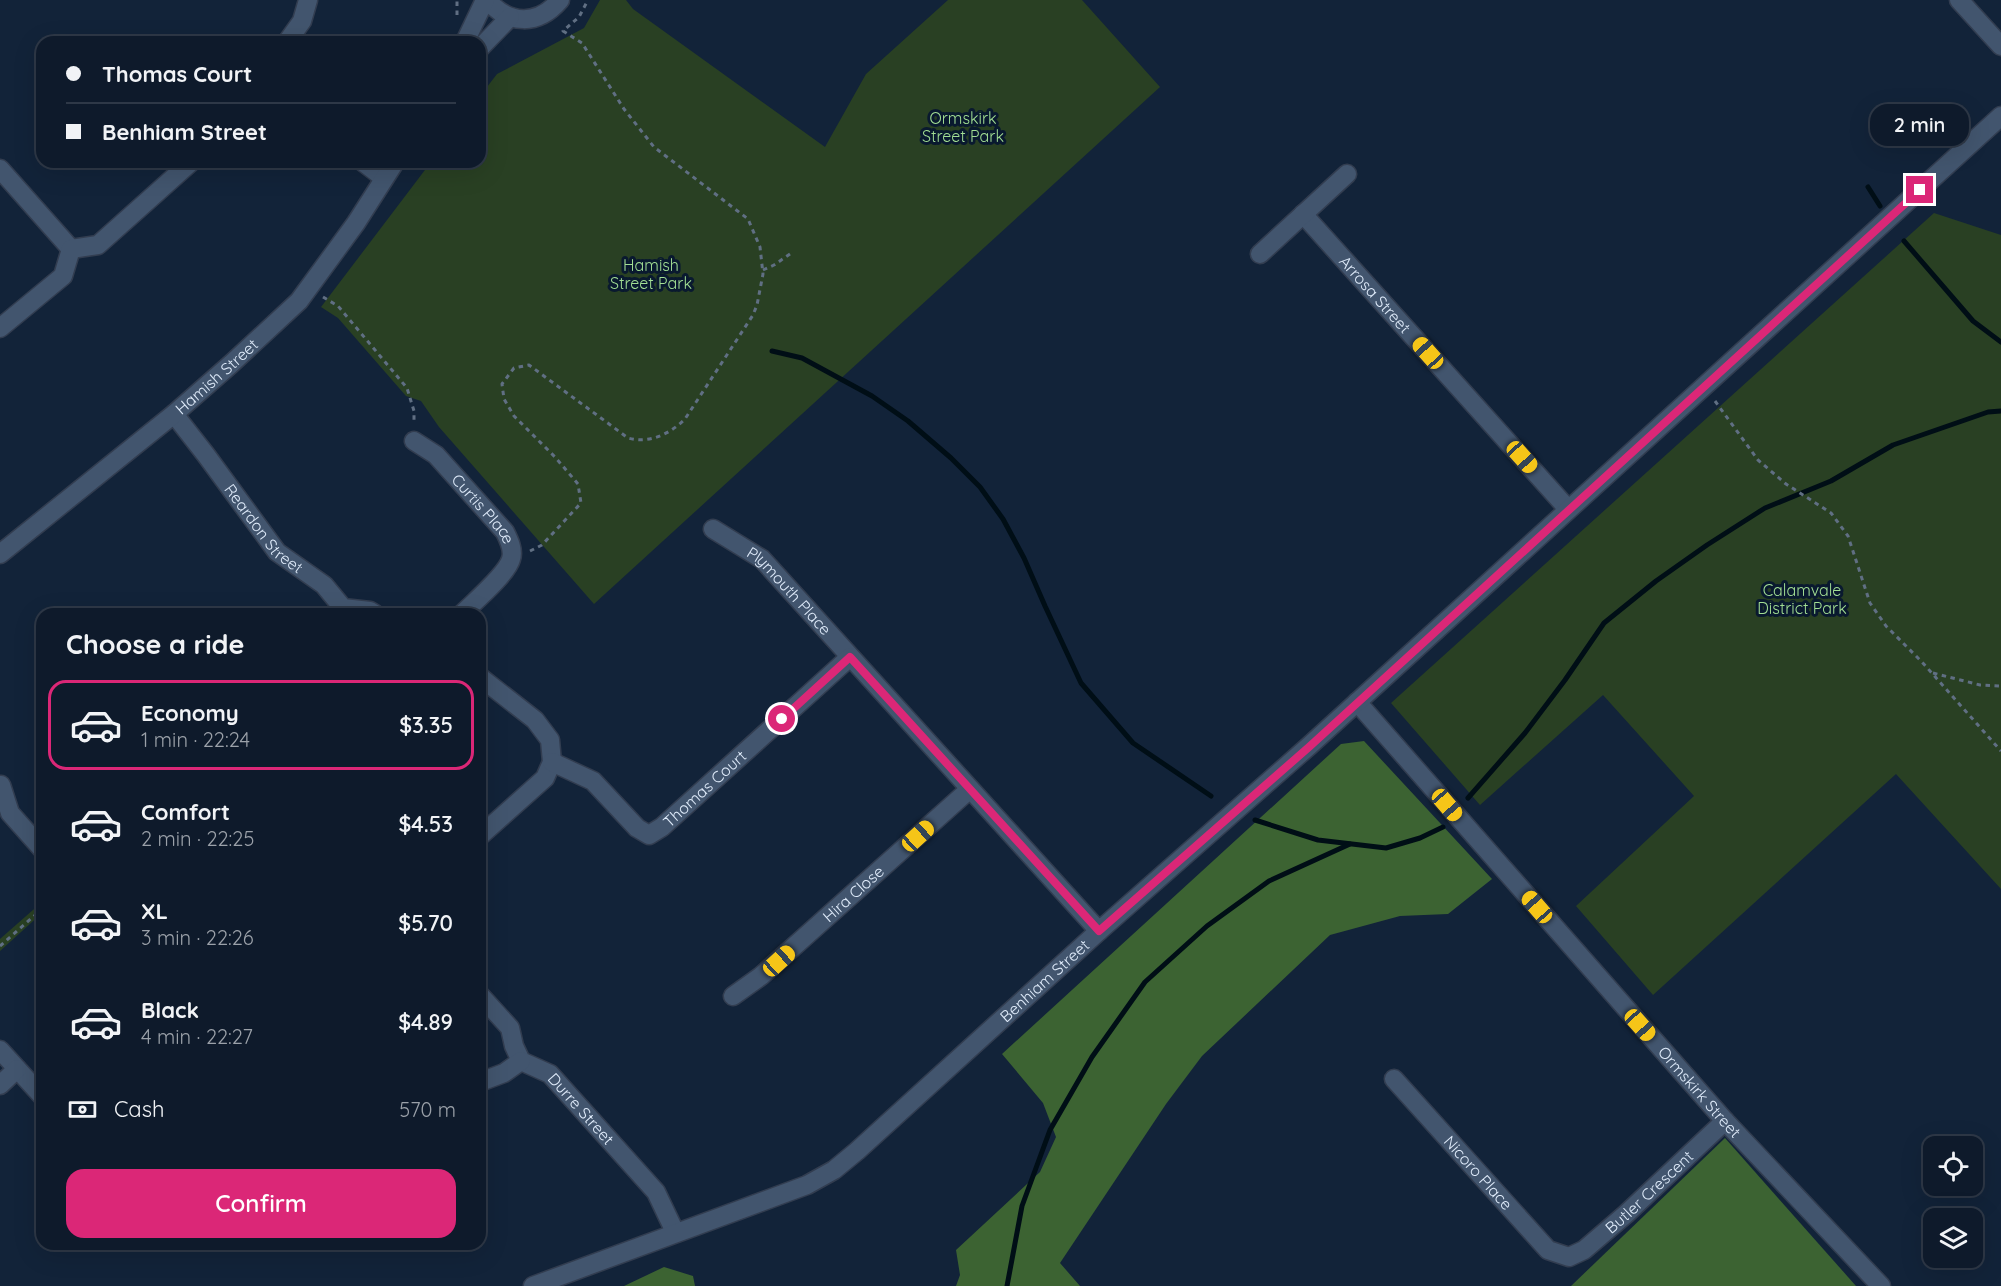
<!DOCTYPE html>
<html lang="en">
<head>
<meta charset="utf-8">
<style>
  body { margin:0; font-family:Quicksand,sans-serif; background:#1c2737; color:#f1f3f6; height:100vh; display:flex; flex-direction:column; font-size:22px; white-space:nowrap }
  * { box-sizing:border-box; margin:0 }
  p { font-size:20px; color:#9ba1a9 }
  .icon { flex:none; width:33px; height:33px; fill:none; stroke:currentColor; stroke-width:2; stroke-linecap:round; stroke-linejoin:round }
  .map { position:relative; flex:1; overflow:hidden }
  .details { position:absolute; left:36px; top:608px; width:450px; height:642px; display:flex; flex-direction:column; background:#0e1a2b; border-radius:18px; box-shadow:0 6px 24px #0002,0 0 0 2px #2e3847 }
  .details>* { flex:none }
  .hud { position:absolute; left:36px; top:36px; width:450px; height:132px; border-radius:18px; box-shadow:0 6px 24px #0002,0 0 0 2px #2e3847; display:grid; align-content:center; height:132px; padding:0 30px; background:#0e1a2b }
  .fabs { position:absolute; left:1923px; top:1136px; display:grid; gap:12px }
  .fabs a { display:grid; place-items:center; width:60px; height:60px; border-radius:12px; background:#0e1a2b; box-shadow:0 6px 24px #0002,0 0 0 2px #2e3847; font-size:30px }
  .end { position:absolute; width:27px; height:27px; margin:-14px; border:8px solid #db2777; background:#fff; box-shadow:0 0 0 3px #fff }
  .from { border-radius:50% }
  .bubble { position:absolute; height:42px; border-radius:18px; background:#0e1a2b; box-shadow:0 6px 24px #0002,0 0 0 2px #2e3847; font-size:20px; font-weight:600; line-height:42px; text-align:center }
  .car { position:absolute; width:18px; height:36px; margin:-18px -9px; border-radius:8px; box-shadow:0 0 4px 2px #0007; background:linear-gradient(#f5c518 24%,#345 0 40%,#f5c518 0 76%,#345 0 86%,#f5c518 0) }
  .hud b { display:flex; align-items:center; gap:21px; height:57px; font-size:22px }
  .hud b+b { border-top:2px solid #2e3847 }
  .hud i { width:15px; height:15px; background:#f1f3f6 }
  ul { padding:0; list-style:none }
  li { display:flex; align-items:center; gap:18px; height:90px; margin:0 12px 9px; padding:0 18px; border:3px solid transparent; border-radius:18px }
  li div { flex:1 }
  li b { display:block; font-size:22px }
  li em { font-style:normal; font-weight:600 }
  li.on { border-color:#db2777 }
  li>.icon { width:54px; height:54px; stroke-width:1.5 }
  h2 { padding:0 30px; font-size:27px; line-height:72px }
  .pay { display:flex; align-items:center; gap:15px; height:66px; padding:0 30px; font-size:22px }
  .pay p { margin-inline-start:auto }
  .button { display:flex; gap:12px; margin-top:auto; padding:12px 30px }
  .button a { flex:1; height:69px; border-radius:18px; background:#db2777; color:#fff; font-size:24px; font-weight:600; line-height:69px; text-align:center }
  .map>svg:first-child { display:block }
  .green { fill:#294023 }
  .forest { fill:#3c6332 }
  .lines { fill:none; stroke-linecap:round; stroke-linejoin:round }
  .stream { stroke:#000e16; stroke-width:5 }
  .minor-casing { stroke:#323d50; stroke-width:21 }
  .path { stroke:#606f83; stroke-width:3; stroke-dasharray:4.5 4.5; stroke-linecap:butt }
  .minor { stroke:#42556e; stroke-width:18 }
  .route { stroke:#db2777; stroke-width:8 }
  .labels { text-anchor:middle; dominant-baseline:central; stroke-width:6; stroke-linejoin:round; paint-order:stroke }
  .park-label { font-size:16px; fill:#a3df94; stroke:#09192f }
  .street-label { font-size:16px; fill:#e0ecfb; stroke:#09192f }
</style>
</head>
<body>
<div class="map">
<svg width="2001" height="1286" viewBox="0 0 2001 1286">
  <rect width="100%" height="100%" fill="#122339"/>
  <g class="green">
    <polygon points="600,0 626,0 633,9 825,147 866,74 948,0 1082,0 1160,87 594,604 439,427 421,401 406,396 338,318 321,307 431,162 480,162 480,96 497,74 584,28"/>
    <polygon points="1934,213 2001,235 2001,889 1896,774 1653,995 1576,906 1694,796 1603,695 1480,805 1391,703"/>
    <polygon points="42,902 42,913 0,951 0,939"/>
  </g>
  <g class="forest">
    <polygon points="1364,741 1492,879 1448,914 1400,916 1330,935 1202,1056 1166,1104 1060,1263 1080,1286 956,1286 960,1275 956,1250 1040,1172 1056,1137 1043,1103 1002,1054 1341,744"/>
    <polygon points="1725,1138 1856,1286 1571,1286"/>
    <polygon points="664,1267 693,1276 695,1286 624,1286"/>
  </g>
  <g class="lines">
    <g class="stream">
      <polyline points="1868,187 1880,206"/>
      <polyline points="1904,241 1973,321 2001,342"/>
      <polyline points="772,351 802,358 872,396 908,421 951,458 980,487 1003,519 1024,558 1045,606 1081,683 1133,743 1211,796"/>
      <polyline points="1468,798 1525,733 1565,680 1604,623 1656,581 1707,545 1765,508 1831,481 1893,445 1988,412 2001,411"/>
      <polyline points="1255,820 1318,840 1386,848 1420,838 1443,827"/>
      <polyline points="1007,1286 1022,1206 1050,1130 1092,1057 1145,982 1207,926 1269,881 1350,844"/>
    </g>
    <g class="minor-casing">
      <g id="minor">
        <path d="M487 0C509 25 538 26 560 0"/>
        <polyline points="1959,0 2001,46"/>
        <polyline points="287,42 302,21 308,0"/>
        <polyline points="465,42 485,0"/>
        <polyline points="480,48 510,17"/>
        <polyline points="363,162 384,178"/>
        <polyline points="0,169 71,249"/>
        <path id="s1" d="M1303 214 1568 509"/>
        <polyline points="1260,254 1347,174"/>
        <polyline points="0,328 63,276 71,249 98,245 191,162"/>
        <path id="s2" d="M174 414 206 455 277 552 324 585 343 608 370 611 375 614"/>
        <path id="s3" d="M414 441 436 455 505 532C509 540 514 550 511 559 507 574 474 602 462 614"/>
        <path id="s4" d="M713 529 762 559 1099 931"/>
        <path id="s5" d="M0 554 174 414 231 364 299 301 356 223 395 162"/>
        <polyline points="480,677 535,720 550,740 552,762 545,778 480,836"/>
        <path id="s6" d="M1357 702 1725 1121 1881 1286"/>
        <path id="s7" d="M552 762 593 781 637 828 649 835 662 827 850 657"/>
        <polyline points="1,785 10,813 42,849"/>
        <path id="s8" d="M480 995 510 1028 514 1046 521 1061 550 1074 656 1192 675 1232"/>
        <path id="s9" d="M733 996 761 976 970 789"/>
        <polyline points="0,1050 42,1096"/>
        <path id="s10" d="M1394 1079 1548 1250 1569 1257 1584 1250 1626 1214 1725 1121"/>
        <polyline points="480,1082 504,1073 521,1061"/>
        <polyline points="0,1085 17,1069"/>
        <path id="s11" d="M533 1286 807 1185 834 1170 857 1151 1099 931 1309 746 2001 116"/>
      </g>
    </g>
    <g class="path">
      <polyline points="457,15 457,0"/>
      <polyline points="763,270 774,265 790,254"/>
      <polyline points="323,297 338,306 407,388 414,411 414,424"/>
      <polyline points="1715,401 1758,460 1786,484 1831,513 1848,536 1870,603 1886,626 1922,662 2001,751"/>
      <path d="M530 551 542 545 581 503 578 484 555 457 514 416 504 399 502 384 514 368 529 365 628 438C649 444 670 434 685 419L753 315 757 305 763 274 760 247 748 219 654 147 624 109 582 43 563 31 579 17 588 0"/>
      <polyline points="1933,673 1980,685 2001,686"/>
      <polyline points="0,946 42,909"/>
    </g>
    <use href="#minor" class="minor"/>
  </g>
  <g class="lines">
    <polyline class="route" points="782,719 850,657 1099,931 1309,747 1920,190"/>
  </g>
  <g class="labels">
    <g class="park-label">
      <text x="963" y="118">Ormskirk<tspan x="963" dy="18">Street Park</tspan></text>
      <text x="651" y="265">Hamish<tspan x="651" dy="18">Street Park</tspan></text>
      <text x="1802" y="590">Calamvale<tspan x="1802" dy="18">District Park</tspan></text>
    </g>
    <g class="street-label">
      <text stroke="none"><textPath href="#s1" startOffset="108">Arrosa Street</textPath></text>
      <text stroke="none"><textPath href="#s5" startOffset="280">Hamish Street</textPath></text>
      <text stroke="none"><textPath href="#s3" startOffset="98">Curtis Place</textPath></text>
      <text stroke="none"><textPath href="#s2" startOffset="146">Reardon Street</textPath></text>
      <text stroke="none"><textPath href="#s4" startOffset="99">Plymouth Place</textPath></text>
      <text stroke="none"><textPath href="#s7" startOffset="196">Thomas Court</textPath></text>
      <text stroke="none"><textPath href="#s9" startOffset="158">Hira Close</textPath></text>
      <text stroke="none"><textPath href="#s11" startOffset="606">Benhiam Street</textPath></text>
      <text stroke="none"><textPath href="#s6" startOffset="519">Ormskirk Street</textPath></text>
      <text stroke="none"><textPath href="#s8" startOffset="158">Durre Street</textPath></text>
      <text stroke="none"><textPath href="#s10" startOffset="126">Nicoro Place</textPath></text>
      <text stroke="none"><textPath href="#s10" startOffset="356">Butler Crescent</textPath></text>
    </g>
  </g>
</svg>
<div class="fabs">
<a><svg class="icon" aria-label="locate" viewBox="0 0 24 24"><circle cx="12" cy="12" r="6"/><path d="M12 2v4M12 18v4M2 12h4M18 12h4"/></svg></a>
<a><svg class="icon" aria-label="layers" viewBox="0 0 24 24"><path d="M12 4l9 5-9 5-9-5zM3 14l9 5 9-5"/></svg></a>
</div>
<i class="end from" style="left:782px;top:719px"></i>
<i class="end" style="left:1920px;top:190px"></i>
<div class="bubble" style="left:1870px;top:104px;width:99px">2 min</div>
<i class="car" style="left:1428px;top:353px;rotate:318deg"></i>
<i class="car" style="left:1522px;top:457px;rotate:138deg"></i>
<i class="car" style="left:1447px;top:805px;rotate:139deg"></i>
<i class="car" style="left:918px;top:836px;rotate:48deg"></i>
<i class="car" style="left:1537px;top:907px;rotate:319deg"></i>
<i class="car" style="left:779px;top:961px;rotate:48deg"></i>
<i class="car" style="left:1640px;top:1025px;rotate:138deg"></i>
<div class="hud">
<b><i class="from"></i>Thomas Court</b>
<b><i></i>Benhiam Street</b>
</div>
<section class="details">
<h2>Choose a ride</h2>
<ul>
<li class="on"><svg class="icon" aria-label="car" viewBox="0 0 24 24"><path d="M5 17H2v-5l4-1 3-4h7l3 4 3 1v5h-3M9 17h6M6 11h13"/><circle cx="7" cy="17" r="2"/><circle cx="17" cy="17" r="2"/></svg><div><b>Economy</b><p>1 min · 22:24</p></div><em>$3.35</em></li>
<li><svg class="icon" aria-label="car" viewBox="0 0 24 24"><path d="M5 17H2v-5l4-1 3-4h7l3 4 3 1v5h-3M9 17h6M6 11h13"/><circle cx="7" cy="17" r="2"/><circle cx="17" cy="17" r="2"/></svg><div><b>Comfort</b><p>2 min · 22:25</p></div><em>$4.53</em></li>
<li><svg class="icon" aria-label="car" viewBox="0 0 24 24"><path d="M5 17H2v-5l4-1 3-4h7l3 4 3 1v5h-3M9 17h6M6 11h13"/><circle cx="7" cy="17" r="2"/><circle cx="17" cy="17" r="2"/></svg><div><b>XL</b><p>3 min · 22:26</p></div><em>$5.70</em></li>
<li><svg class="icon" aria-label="car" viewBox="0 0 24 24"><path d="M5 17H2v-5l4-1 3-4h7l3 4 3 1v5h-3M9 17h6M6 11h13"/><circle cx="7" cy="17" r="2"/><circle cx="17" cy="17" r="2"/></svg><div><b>Black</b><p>4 min · 22:27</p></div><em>$4.89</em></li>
</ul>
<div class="pay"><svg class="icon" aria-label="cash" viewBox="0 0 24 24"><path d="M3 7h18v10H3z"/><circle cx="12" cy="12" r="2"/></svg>Cash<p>570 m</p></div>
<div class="button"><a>Confirm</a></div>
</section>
</div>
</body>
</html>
